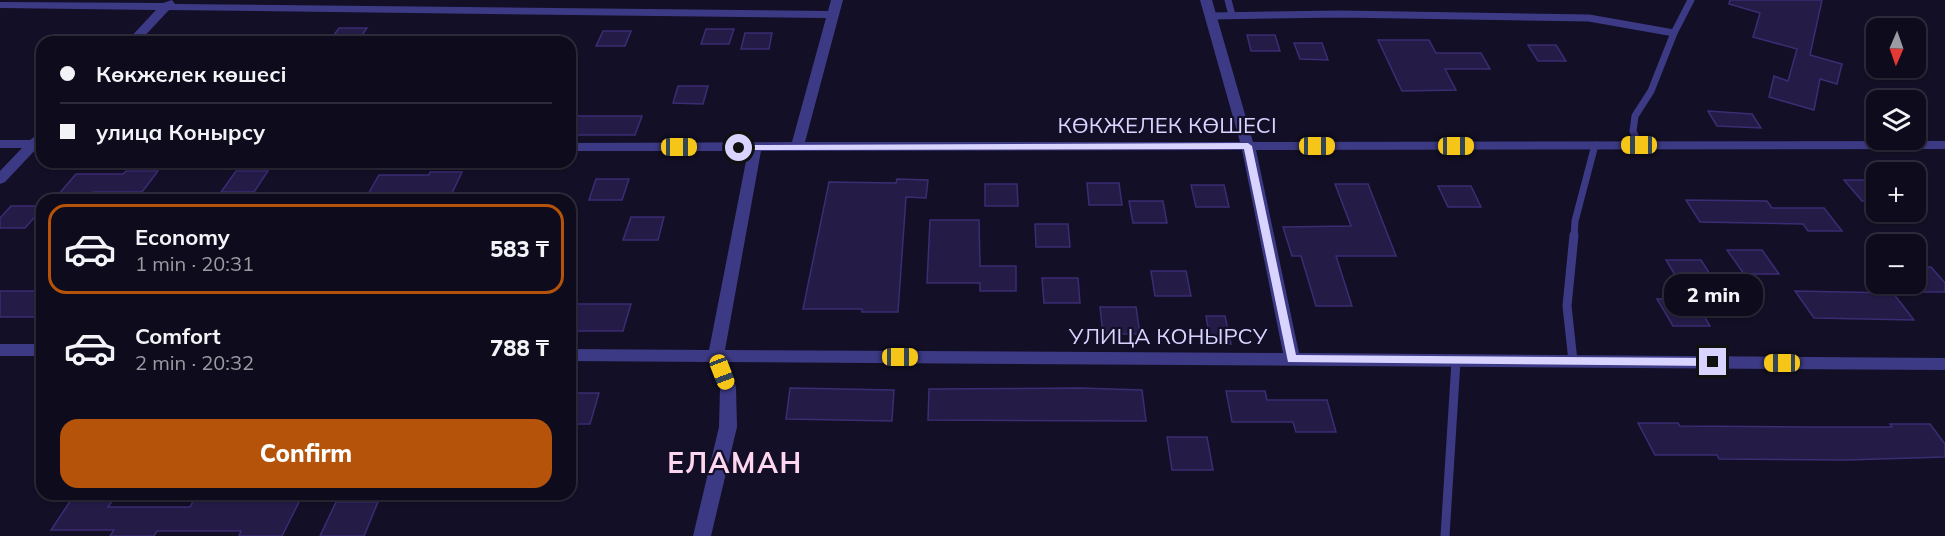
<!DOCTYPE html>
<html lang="en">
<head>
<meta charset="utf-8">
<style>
  body { margin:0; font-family:Mulish,sans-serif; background:#1c1929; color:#f1f3f6; height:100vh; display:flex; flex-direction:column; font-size:22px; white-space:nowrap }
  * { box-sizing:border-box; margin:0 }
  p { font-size:20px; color:#9b9ba3 }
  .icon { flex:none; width:33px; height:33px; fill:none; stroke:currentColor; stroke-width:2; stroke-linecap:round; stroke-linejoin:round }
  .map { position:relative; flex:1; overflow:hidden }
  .sheet { position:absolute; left:36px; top:194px; width:540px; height:306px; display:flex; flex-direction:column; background:#0e0b1c; border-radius:18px; box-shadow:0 2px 4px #0004,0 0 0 2px #2e2b3b }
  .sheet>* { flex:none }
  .top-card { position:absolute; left:36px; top:36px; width:540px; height:132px; border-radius:18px; box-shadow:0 2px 4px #0004,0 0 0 2px #2e2b3b; display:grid; align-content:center; height:132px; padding:0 24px; background:#0e0b1c }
  .needle { width:39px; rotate:182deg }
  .tools { position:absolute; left:1866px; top:18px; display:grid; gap:12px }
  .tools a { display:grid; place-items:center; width:60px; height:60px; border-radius:12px; background:#0e0b1c; box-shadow:0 2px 4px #0004,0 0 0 2px #2e2b3b; font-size:30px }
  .end { position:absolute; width:27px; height:27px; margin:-14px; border:8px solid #d9d4ff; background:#111; box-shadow:0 0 0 3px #111 }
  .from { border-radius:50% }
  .bubble { position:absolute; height:42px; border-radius:18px; background:#0e0b1c; box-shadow:0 2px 4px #0004,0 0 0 2px #2e2b3b; font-size:20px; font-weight:800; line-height:42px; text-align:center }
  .car { position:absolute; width:18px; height:36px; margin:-18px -9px; border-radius:8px; box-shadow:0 0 4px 2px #0007; background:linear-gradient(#f5c518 24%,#345 0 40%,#f5c518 0 76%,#345 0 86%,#f5c518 0) }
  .top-card b { display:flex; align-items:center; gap:21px; height:57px; font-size:22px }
  .top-card b+b { border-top:2px solid #2e2b3b }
  .top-card i { width:15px; height:15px; background:#f1f3f6 }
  ul { padding:10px 0 0; list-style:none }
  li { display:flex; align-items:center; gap:18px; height:90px; margin:0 12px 9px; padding:0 12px; border:3px solid transparent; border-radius:18px }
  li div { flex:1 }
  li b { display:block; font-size:22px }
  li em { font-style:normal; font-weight:800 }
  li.selected { border-color:#b45309 }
  li>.icon { width:54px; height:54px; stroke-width:1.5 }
  .cta { display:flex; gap:12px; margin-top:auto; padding:12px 24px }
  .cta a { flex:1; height:69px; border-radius:18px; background:#b45309; color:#fff; font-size:24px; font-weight:800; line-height:69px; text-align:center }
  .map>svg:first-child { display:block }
  .building { fill:#241b47; stroke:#3b2d73; stroke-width:1.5 }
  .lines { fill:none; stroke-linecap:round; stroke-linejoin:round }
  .service-far1 { stroke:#3d3a85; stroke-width:7 }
  .service { stroke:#3d3a85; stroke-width:9 }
  .minor { fill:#3d3a85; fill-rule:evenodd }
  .route { fill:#d9d4ff }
  .labels { text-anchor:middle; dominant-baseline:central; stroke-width:4.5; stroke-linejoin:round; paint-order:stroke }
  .street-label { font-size:22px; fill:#d9d4ff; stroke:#130f26 }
  .district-label { font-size:28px; font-weight:bold; letter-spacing:1.5px; fill:#ffd6f0; stroke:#130f26 }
</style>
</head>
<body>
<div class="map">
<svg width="1945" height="536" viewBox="0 0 1945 536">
  <rect width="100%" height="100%" fill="#130f26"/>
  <g class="building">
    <polygon points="1730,0 1822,0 1810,55 1842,64 1837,84 1820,79 1814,110 1769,97 1774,76 1788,81 1797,49 1753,37 1760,13 1729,4"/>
    <polygon points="339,28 367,28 357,42 329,42"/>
    <polygon points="706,29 734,29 729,44 701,44"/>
    <polygon points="603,31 631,31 625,46 596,46"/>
    <polygon points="745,33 772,33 769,49 741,49"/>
    <polygon points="1247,35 1275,35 1280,51 1251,51"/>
    <polygon points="1378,40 1429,40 1436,53 1481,53 1490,69 1445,69 1456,90 1402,91"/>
    <polygon points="1294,43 1322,43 1328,60 1300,59"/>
    <polygon points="1528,45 1556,45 1566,61 1538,61"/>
    <polygon points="678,86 708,86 703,104 673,103"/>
    <polygon points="1708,111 1752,114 1761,128 1717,126"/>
    <polygon points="570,116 642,116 635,135 570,135"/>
    <polygon points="126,171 158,171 142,192 93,192 91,195 58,195 76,174 123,174"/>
    <polygon points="236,171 268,171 254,192 221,192"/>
    <polygon points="430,172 462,172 452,193 402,193 400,196 367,196 379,175 429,175"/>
    <polygon points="596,179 629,179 622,200 589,200"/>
    <polygon points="897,179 928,180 926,198 906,197 898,312 862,312 862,309 803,309 829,182 896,183"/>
    <polygon points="1844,180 1876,180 1876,201 1862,201"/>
    <polygon points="1087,183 1119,183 1122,205 1089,205"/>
    <polygon points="985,184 1017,184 1018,206 985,206"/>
    <polygon points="1335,184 1368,184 1396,256 1336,256 1352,306 1316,306 1301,256 1292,256 1283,227 1351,226"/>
    <polygon points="1191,185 1224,185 1229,207 1196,207"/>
    <polygon points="1438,186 1471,186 1481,207 1448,207"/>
    <polygon points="1686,200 1767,201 1772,208 1824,208 1842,231 1808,231 1803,224 1700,222"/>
    <polygon points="1129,201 1163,201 1167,223 1133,223"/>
    <polygon points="11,206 42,206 42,209 25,228 0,228 0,218"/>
    <polygon points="631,217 664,217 658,240 623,240"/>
    <polygon points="930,220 979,220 980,266 1016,266 1016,291 980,291 980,283 927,283"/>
    <polygon points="1035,224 1068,224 1070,247 1036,247"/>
    <polygon points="1727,250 1762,250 1779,274 1744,274"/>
    <polygon points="1666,260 1701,260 1717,285 1681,285"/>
    <polygon points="1916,267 1931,267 1945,283 1945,292 1916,292"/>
    <polygon points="1151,271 1186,271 1191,296 1155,296"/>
    <polygon points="1042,278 1078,278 1080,303 1044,303"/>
    <rect x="0" y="291" width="42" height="26"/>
    <polygon points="1795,291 1893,293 1914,320 1814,318"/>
    <polygon points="1657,299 1694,299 1710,326 1673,326"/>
    <polygon points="570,304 631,304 623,331 570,331"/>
    <polygon points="1100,307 1136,307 1140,334 1103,334"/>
    <polygon points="1206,316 1225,316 1231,344 1211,344"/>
    <polygon points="790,388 894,390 892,421 786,419"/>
    <polygon points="1081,388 1142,390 1146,421 928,420 929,389"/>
    <polygon points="1226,391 1265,391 1267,400 1327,400 1336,432 1296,432 1293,422 1232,422"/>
    <polygon points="570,393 599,393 590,424 570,424"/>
    <polygon points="1638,423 1678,423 1680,426 1804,427 1892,427 1890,424 1930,424 1945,444 1945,457 1846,460 1719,459 1717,455 1655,455"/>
    <polygon points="1167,437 1207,437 1213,470 1172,470"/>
    <polygon points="75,494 117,494 108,507 190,507 197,494 239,494 237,500 300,500 282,536 239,536 241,531 157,531 154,536 110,536 114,530 51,530"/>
    <polygon points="336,502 378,502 364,536 320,536"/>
  </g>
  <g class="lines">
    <g class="service-far1">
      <polyline points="1228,0 1232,15"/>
      <polyline points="1211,16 1341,14 1589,18 1674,33"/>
      <polyline points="1639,145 1633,131 1635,116 1651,91 1674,33 1691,0"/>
      <polyline points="1574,237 1575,221 1595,145"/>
    </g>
    <g class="service">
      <polyline points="1573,361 1567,306 1574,235"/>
      <polyline points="1445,536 1456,361"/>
    </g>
    <g class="minor">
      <path d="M172 0 175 4 828 11 831 0H843L805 142H1240L1200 0H1212L1253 142 1945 141V149L1256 150 1299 353 1945 358V370L727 362 736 387 737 427 711 536H693L719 427 720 387 710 362 570 361V349L709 350 748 151H570V143L792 142 826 18 169 10 139 42H126L156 10 0 8V2L163 3ZM1242 150 1283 353 725 350 761 151Z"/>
      <polygon points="42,131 42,148 37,148 5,182 0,184 0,171 22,148 0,148 0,140 30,140"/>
      <rect x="0" y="344" width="42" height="12"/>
    </g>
  </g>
  <polygon class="route" points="1248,143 1252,146 1296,355 1713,358 1718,362 1713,366 1288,362 1244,149 739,150 734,148 739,145"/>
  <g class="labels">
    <g class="street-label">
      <text x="1167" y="125">КӨКЖЕЛЕК КӨШЕСІ</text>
      <text x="1168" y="336">УЛИЦА КОНЫРСУ</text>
    </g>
    <g class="district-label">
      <text x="735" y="462">ЕЛАМАН</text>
    </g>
  </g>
</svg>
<div class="tools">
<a><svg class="needle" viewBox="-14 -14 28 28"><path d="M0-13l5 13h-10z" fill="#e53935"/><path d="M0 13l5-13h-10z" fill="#9b9ba3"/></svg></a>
<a><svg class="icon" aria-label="layers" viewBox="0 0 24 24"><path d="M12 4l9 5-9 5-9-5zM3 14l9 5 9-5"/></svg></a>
<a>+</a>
<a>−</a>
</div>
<i class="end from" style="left:739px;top:148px"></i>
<i class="end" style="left:1713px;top:362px"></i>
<div class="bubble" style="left:1664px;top:274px;width:99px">2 min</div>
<i class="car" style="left:1639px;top:145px;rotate:270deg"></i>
<i class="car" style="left:1317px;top:146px;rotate:90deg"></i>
<i class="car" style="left:1456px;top:146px;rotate:90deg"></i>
<i class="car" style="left:679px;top:147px;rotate:90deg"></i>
<i class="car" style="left:900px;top:357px;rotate:90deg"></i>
<i class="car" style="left:1782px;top:363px;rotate:270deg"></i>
<i class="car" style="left:722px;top:372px;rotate:159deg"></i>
<div class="top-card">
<b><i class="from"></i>Көкжелек көшесі</b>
<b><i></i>улица Конырсу</b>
</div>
<section class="sheet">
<ul>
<li class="selected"><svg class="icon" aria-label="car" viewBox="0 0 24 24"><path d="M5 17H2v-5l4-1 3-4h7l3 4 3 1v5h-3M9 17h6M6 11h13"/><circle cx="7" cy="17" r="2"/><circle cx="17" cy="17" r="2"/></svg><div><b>Economy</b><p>1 min · 20:31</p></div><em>583 ₸</em></li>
<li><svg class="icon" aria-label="car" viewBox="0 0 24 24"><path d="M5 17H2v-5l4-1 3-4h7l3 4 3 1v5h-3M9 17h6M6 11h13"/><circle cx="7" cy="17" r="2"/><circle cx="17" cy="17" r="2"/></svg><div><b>Comfort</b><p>2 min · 20:32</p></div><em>788 ₸</em></li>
</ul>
<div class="cta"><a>Confirm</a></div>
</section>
</div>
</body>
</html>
